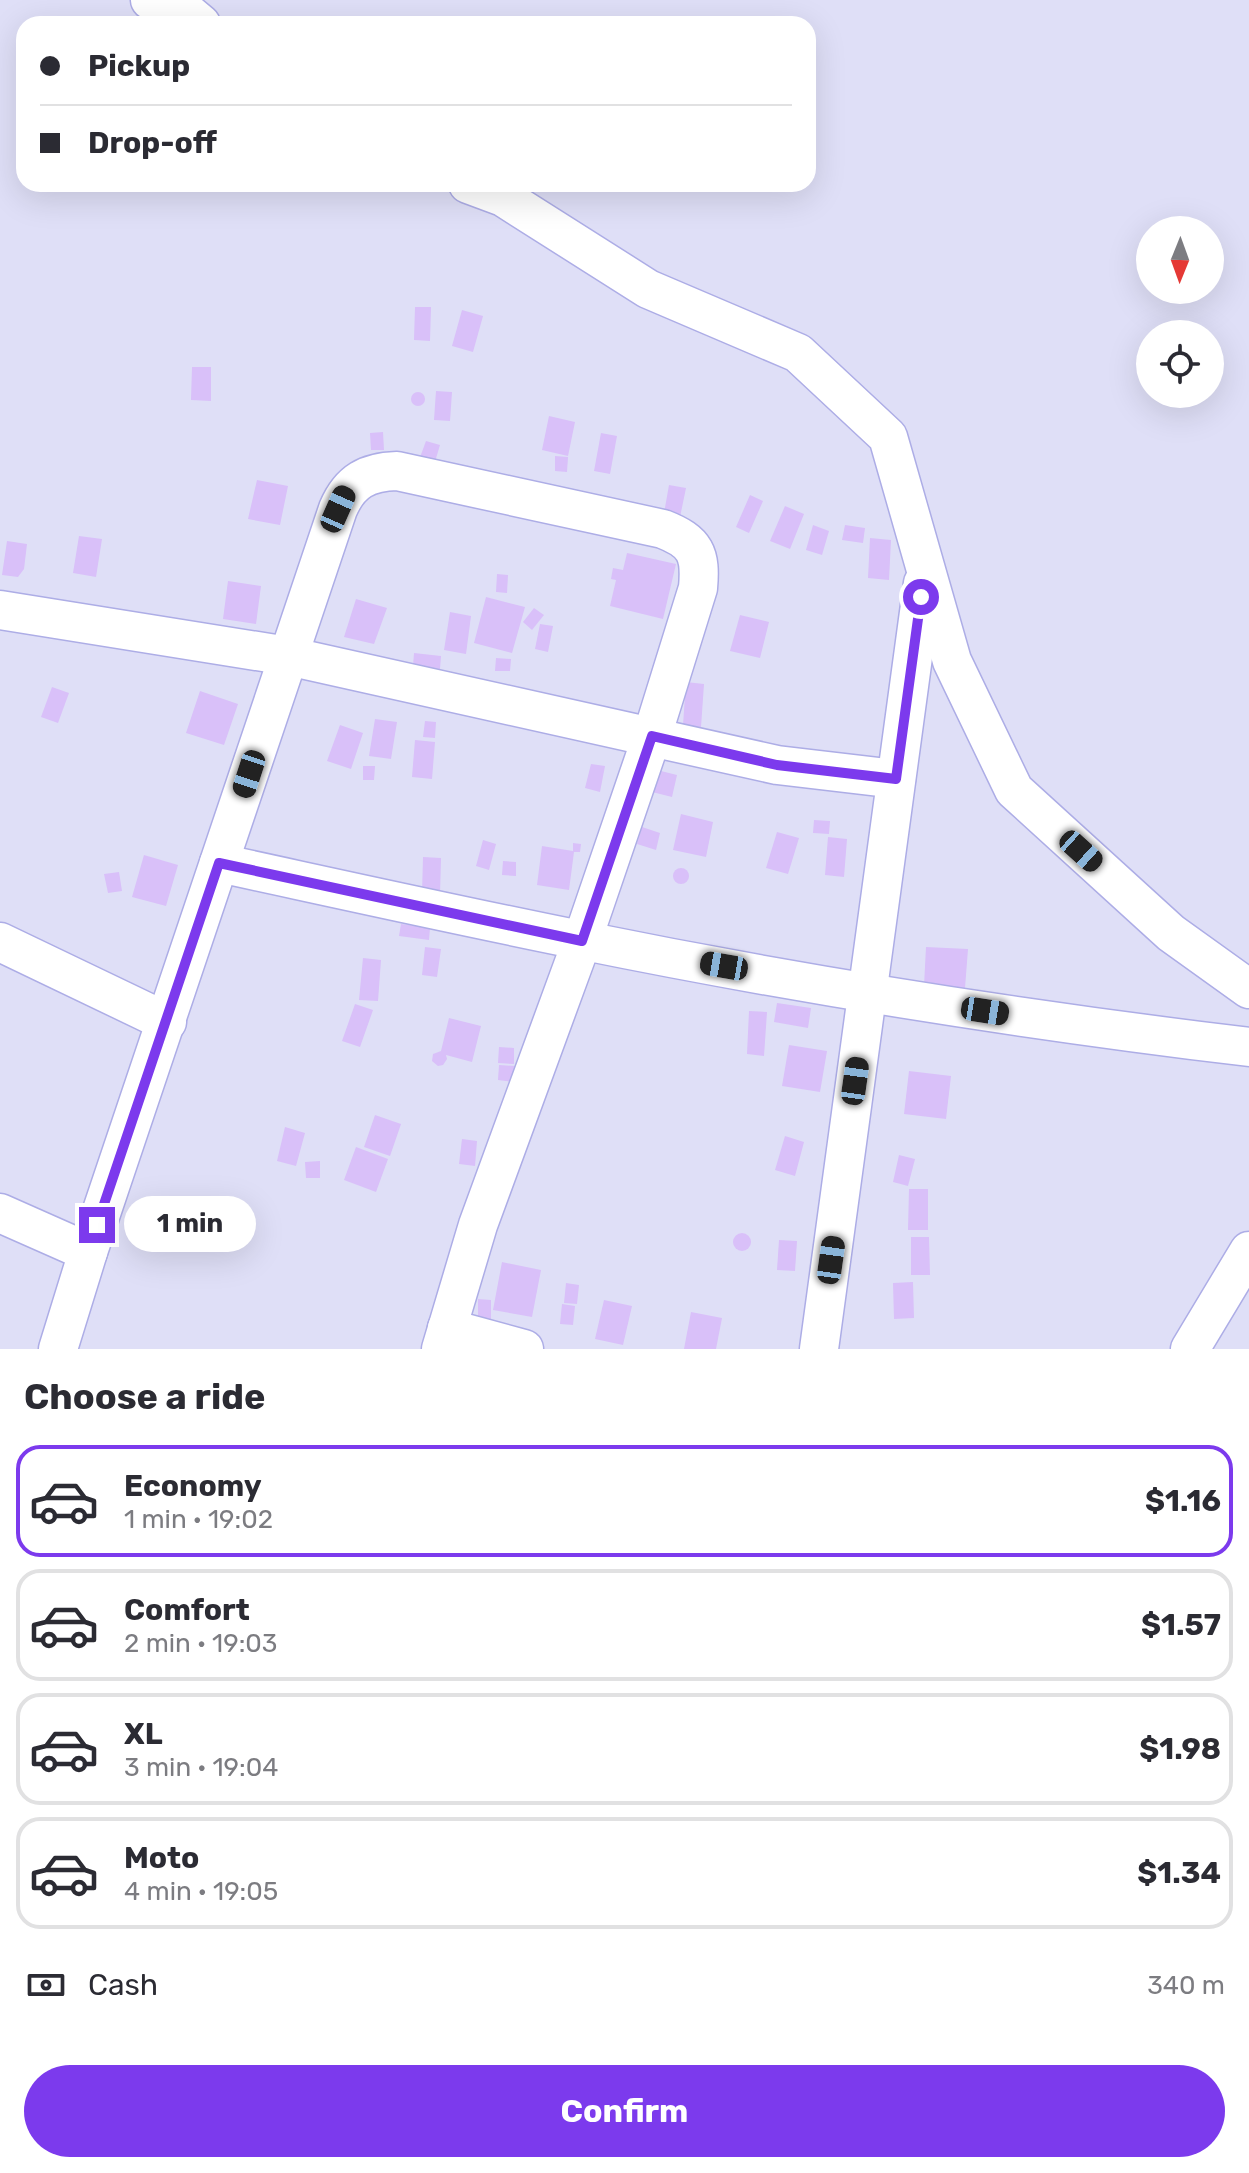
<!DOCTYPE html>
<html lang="en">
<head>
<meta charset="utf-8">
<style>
  body { margin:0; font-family:Rubik,sans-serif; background:#f7f7f7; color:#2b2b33; height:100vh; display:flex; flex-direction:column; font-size:30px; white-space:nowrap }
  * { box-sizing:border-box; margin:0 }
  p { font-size:26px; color:#7c7c81 }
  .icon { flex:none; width:44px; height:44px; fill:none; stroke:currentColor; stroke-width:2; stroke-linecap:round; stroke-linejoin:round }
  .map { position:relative; height:1349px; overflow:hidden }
  .sheet { display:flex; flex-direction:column; background:#fff; flex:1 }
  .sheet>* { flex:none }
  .top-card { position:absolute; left:16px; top:16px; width:800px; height:176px; border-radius:24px; box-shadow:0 8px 32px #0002; display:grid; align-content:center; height:176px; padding:0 24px; background:#fff }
  .needle { width:52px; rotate:181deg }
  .fabs { position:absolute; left:1136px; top:216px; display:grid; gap:16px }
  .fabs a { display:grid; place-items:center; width:88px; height:88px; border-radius:50%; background:#fff; box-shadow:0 8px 32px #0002; font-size:40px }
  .end { position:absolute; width:36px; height:36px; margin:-18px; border:10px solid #7c3aed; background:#fff; box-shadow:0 0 0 4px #fff }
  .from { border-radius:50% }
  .bubble { position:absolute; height:56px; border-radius:28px; background:#fff; box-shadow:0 8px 32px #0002; font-size:26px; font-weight:700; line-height:56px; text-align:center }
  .car { position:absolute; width:24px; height:48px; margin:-24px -12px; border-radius:10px; box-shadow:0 0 6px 2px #0007; background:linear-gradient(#222 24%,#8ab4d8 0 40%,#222 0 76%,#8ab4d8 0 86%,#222 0) }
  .top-card b { display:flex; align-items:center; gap:28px; height:76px; font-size:30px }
  .top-card b+b { border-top:2px solid #e1e1e2 }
  .top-card i { width:20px; height:20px; background:#2b2b33 }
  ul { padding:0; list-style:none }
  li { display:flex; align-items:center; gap:24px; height:112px; margin:0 16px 12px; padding:0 8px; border:4px solid #e1e1e2; border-radius:24px }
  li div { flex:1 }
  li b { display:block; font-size:30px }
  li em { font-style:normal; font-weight:700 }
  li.on { border-color:#7c3aed }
  li>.icon { width:72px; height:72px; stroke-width:1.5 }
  h2 { padding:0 24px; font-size:36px; line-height:96px }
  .pay { display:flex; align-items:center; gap:20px; height:88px; padding:0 24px; font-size:30px }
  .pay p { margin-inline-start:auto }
  .action { display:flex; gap:16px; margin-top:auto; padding:16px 24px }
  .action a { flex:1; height:92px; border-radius:48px; background:#7c3aed; color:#fff; font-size:32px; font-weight:700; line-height:92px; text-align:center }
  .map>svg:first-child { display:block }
  .building { fill:#d9c0f9 }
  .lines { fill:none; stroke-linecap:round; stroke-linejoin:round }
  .minor-casing { stroke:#adade6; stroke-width:41 }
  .minor { stroke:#fff; stroke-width:38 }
  .route { stroke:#7c3aed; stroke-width:10 }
</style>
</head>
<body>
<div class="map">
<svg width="1249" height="1349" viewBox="0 0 1249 1349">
  <rect width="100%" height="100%" fill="#dfdff7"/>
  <g class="building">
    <polygon points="415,307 431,307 430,341 414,340"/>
    <polygon points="462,310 483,316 473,352 452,346"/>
    <polygon points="192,367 211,367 211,401 191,400"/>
    <polygon points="436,391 452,392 450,421 434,420"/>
    <circle cx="418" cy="399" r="7"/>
    <polygon points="549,416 575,422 568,456 542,450"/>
    <polygon points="383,432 384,450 371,450 370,433"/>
    <polygon points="601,433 617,436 610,474 594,471"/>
    <polygon points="426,441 440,445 434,465 419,460"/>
    <polygon points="555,456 568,457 567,472 555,471"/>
    <polygon points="257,480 288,486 280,525 248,519"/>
    <polygon points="669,485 686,488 679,522 663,519"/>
    <polygon points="750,495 763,501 749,533 736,527"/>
    <polygon points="785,506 804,514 790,549 770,541"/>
    <polygon points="813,525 829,531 822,555 806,550"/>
    <polygon points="845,525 865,528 863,543 842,540"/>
    <polygon points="79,536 102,539 96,577 73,573"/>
    <polygon points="870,538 891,540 889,580 868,578"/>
    <polygon points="7,541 27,544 24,569 18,577 2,575"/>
    <polygon points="627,553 676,564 663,619 610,606 616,580 611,579 613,568 623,570"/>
    <polygon points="497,574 508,575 507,593 496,592"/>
    <polygon points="228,581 261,586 256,624 223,619"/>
    <polygon points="486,597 525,607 512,653 474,643"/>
    <polygon points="356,599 387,608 374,644 344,637"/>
    <polygon points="534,608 544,615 532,630 523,622"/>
    <polygon points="450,612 471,616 466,654 444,650"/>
    <polygon points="740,615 769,622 760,658 730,651"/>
    <polygon points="540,624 553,626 548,652 535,649"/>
    <polygon points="414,653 441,656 440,669 413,666"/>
    <polygon points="496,658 511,659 510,671 495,671"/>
    <polygon points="686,682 704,684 701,727 683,725"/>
    <polygon points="52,687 69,693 58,723 41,717"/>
    <polygon points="200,691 238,704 224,745 186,733"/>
    <polygon points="375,719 397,722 391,759 369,756"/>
    <polygon points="425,721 436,722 435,738 423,737"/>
    <polygon points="340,725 363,733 351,769 327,761"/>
    <polygon points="415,740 435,742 432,779 412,777"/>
    <polygon points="591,764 605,766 600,792 585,788"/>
    <polygon points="363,766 375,766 374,780 363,780"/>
    <polygon points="657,770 677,775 672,797 652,792"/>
    <polygon points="681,814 713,822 706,857 673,850"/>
    <polygon points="814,820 830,821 829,834 813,833"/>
    <polygon points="642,827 660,833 656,850 637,844"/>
    <polygon points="777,832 799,838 788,874 766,868"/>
    <polygon points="828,837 847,839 844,877 825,875"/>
    <polygon points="483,840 496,844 489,870 476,866"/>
    <polygon points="573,843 581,844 580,852 574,852 569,890 537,885 542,846 573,851"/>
    <polygon points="144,855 178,865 166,906 132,897"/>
    <polygon points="423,857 441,858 440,895 422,894"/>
    <polygon points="503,861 516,862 516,876 502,875"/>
    <circle cx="681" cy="876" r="8"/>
    <polygon points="119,872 122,891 108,893 104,874"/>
    <polygon points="401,924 430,928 429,940 399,936"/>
    <polygon points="425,947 441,949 437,977 422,975"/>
    <polygon points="926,947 968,949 965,988 924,986"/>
    <polygon points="363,958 381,960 378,1001 359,1000"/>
    <polygon points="777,1003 811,1008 808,1028 774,1022"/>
    <polygon points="355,1004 373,1010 360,1047 342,1041"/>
    <polygon points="749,1011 767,1012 764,1056 747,1054"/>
    <polygon points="449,1018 481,1026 472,1062 446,1055 447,1059 443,1065 438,1066 432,1061 433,1054 441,1051"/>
    <polygon points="789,1045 827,1051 820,1092 782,1086"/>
    <polygon points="499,1047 514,1048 514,1064 498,1063"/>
    <polygon points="499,1065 515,1066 514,1082 498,1080"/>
    <polygon points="909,1071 951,1076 946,1119 904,1114"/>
    <polygon points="375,1115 401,1124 390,1156 364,1147"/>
    <polygon points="285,1127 305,1133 296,1166 277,1161"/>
    <polygon points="785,1136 804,1142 795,1176 775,1170"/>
    <polygon points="462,1139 477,1141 475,1166 459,1164"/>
    <polygon points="356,1147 388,1159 376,1192 344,1180"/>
    <polygon points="899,1155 915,1159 908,1186 893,1182"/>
    <polygon points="320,1161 320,1178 306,1178 305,1162"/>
    <polygon points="909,1189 928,1189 928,1230 908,1230"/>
    <circle cx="742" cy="1242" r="9"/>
    <polygon points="911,1237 929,1237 930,1275 911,1275"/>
    <polygon points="779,1240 797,1241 795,1271 777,1270"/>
    <polygon points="502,1262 541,1270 532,1317 493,1310"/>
    <polygon points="913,1282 914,1318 894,1319 893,1283"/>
    <polygon points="566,1283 579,1285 577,1304 564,1303"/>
    <polygon points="478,1299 491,1300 491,1320 478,1319"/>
    <polygon points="604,1300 632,1306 623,1345 595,1339"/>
    <polygon points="562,1304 575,1306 573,1325 560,1324"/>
    <polygon points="691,1312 722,1318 716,1349 684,1349"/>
  </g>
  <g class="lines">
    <g class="minor-casing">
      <g id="minor">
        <polyline points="150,0 189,14 201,24"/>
        <polyline points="468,184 503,197 648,289 798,353 888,437 952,661 1014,790 1171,933 1249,989"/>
        <polyline points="0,610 288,656 777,765 896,779"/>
        <path d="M219 863C339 889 460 916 580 940 801 985 1025 1020 1249 1047"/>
        <polyline points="0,942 167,1022"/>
        <polyline points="0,1213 88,1252"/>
        <polyline points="447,1328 524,1349"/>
        <path d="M58 1349 88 1252 338 509C350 481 367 472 397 471L663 529C696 542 701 554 698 588L652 736 582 941 478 1225 441 1349"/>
        <polyline points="819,1349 923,583"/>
        <polyline points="1190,1349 1249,1251"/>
      </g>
    </g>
    <use href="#minor" class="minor"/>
  </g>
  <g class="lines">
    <polyline class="route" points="97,1225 219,863 582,941 652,736 777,765 896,779 921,597"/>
  </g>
</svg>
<div class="fabs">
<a><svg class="needle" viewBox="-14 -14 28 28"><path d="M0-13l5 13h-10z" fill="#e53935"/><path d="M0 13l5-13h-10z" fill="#7c7c81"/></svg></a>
<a><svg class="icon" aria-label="locate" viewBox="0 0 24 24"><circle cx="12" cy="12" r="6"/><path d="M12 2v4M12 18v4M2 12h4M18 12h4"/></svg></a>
</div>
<i class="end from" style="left:921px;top:597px"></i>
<i class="end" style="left:97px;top:1225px"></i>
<div class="bubble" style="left:124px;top:1196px;width:132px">1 min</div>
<i class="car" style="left:338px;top:509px;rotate:24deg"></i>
<i class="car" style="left:249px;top:774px;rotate:198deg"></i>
<i class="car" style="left:1081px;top:851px;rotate:132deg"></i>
<i class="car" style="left:724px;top:966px;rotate:280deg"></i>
<i class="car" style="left:985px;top:1011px;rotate:99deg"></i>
<i class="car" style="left:855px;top:1081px;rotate:8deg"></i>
<i class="car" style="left:831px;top:1260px;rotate:8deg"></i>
<div class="top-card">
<b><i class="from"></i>Pickup</b>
<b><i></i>Drop-off</b>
</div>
</div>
<section class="sheet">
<h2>Choose a ride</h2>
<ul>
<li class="on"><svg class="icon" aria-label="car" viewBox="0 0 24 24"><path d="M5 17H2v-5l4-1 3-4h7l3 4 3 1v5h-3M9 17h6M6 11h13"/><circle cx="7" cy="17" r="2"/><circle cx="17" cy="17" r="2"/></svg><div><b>Economy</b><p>1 min · 19:02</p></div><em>$1.16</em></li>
<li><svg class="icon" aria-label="car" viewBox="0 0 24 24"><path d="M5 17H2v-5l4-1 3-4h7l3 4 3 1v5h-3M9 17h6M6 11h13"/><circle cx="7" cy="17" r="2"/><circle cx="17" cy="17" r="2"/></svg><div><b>Comfort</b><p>2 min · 19:03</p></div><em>$1.57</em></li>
<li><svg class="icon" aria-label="car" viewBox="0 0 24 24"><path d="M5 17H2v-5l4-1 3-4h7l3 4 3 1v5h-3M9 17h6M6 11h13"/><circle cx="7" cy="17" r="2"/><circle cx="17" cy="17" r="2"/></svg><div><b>XL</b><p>3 min · 19:04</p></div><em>$1.98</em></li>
<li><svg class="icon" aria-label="car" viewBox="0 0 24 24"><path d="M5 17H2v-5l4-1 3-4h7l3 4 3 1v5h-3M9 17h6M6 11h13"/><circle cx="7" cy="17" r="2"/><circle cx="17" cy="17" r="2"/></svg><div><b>Moto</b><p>4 min · 19:05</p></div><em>$1.34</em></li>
</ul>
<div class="pay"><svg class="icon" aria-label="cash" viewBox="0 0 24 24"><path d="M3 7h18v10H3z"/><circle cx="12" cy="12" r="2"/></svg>Cash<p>340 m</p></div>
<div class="action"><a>Confirm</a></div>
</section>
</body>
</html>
